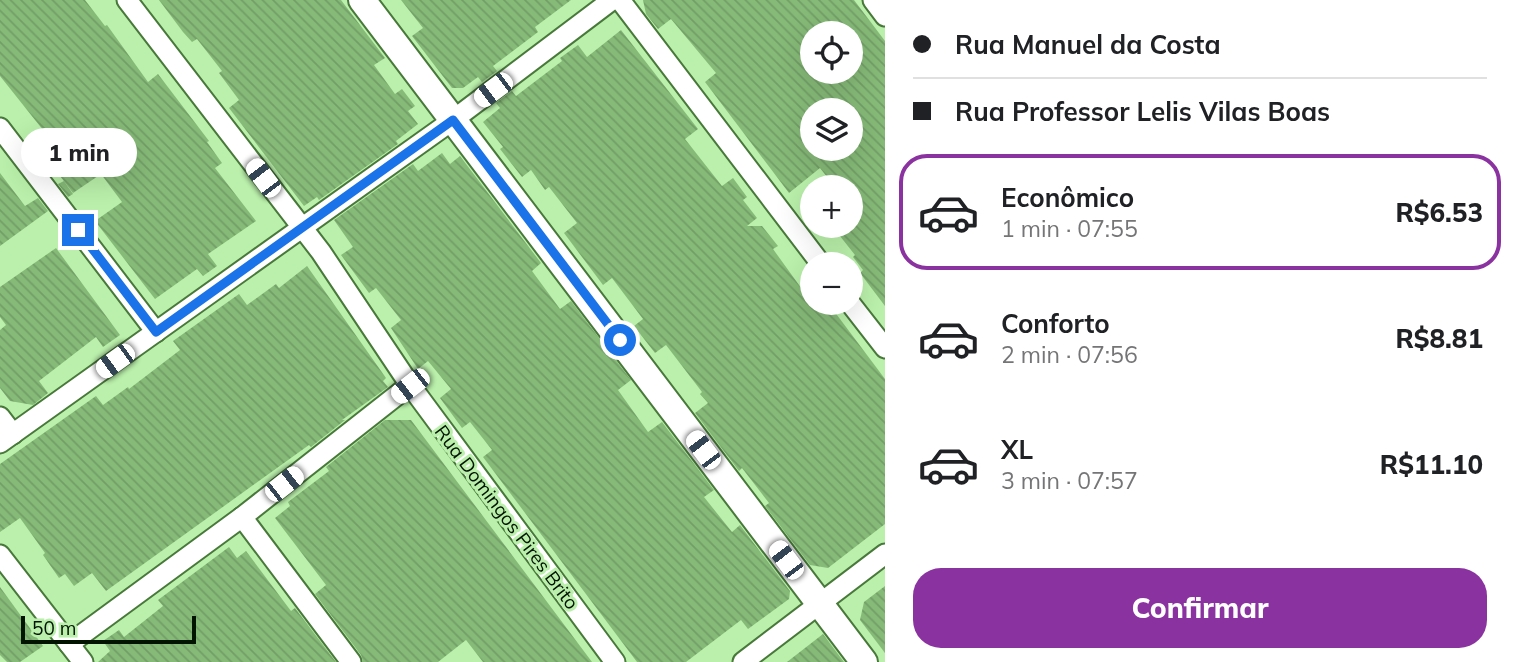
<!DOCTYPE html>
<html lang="pt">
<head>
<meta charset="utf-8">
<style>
  body { margin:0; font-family:Mulish,sans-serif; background:#f2f2f2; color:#202124; height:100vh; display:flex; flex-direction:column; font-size:26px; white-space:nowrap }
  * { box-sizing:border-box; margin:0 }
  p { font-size:23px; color:#757577 }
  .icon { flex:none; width:38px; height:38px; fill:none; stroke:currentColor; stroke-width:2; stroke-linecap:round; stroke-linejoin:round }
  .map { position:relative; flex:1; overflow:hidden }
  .drawer { display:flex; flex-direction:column; background:#fff; width:630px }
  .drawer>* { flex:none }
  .banner { display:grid; align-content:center; height:154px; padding:0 28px; background:#fff }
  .tools { position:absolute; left:800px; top:21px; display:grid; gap:14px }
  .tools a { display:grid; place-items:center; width:63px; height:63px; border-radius:50%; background:#fff; box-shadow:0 7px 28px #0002; font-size:35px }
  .scale { position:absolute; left:21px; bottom:18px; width:175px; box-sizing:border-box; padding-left:7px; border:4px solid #021300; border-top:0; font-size:19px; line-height:24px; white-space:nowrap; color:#021300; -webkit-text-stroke:5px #baf0ab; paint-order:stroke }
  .end { position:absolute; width:32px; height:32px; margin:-16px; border:9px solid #1a73e8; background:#fff; box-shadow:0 0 0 4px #fff }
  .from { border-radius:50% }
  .bubble { position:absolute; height:49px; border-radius:24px; background:#fff; box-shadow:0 7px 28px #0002; font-size:23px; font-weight:800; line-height:49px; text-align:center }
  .car { position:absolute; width:21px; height:42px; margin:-21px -10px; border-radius:9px; box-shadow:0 0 5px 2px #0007; background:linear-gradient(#fff 24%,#345 0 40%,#fff 0 76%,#345 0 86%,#fff 0) }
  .banner b { display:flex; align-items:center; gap:24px; height:66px; font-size:26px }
  .banner b+b { border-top:2px solid #e0e0e0 }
  .banner i { width:18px; height:18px; background:#202124 }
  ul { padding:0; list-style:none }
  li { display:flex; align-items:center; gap:21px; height:116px; margin:0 14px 10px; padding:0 14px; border:4px solid transparent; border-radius:28px }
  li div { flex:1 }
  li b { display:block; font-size:26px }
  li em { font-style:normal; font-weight:800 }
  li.active { border-color:#8a329f }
  li>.icon { width:63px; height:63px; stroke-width:1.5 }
  .cta { display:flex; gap:14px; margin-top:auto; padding:14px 28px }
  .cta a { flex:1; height:80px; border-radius:28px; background:#8a329f; color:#fff; font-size:28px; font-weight:800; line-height:80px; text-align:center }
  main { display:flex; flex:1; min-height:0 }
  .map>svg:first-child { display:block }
  .building { fill:url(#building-back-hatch); fill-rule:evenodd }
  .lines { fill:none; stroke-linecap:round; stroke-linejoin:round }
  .street-casing { stroke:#48793a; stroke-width:23 }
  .secondary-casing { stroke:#48793a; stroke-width:30 }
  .street { stroke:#fff; stroke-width:19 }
  .secondary { stroke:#fff; stroke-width:26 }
  .route { stroke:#1a73e8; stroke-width:9 }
  .labels { text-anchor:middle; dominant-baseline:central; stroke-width:6; stroke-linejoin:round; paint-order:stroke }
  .street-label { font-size:19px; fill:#021300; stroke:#baf0ab }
</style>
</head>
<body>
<main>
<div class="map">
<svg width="885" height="662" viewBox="0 0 885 662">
  <defs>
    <pattern id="building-back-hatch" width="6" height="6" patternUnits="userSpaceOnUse" patternTransform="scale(1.75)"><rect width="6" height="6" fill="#86ba78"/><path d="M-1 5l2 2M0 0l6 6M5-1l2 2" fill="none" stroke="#729f66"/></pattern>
  </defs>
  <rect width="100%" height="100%" fill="#baf0ab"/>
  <g class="building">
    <polygon points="0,0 85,0 105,26 107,25 148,82 158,74 209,141 207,142 222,163 215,168 256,221 208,254 217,266 203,276 197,269 155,299 95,221 122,202 101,174 73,193 44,155 54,148 43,130 0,76"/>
    <polygon points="159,0 341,0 385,58 374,65 395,94 402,89 415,106 408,111 418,124 396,141 398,144 319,200 317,197 304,206 229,108 239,100 219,73 222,71 197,39 192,42 183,32"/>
    <polygon points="401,0 571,0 535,27 538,32 493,66 497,71 482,82 478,77 463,88 452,88 412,36 423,28"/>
    <path d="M643 0H854L885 41V306L860 273 863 270 853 257 855 255 832 226H850V187H835L820 168 789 193 705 82 716 73 671 19 658 29 646 14ZM812 33H850V72H812ZM812 110H850V149H812Z"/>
    <polygon points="621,30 698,129 685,139 722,186 733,178 747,197 743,200 757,218 747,226 762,226 778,246 773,249 812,303 828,303 885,379 885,524 828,568 810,565 765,506 769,503 742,468 739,471 695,413 708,403 700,394 702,392 666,345 655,353 634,326 643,319 612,278 603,285 564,233 577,223 549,187 545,190 531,170 522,177 500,149 503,147 483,122 500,108 496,103 512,91 516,96 562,61 560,58 578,45 587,57"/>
    <polygon points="442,153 450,164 460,156 541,263 532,271 560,309 571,301 631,380 618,390 648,432 662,422 714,490 704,497 732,532 740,525 790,591 789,599 748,629 741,620 686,662 637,662 483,457 492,450 470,422 462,428 440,398 451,389 428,361 418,369 391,328 401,320 376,288 369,293 341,255 353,247 334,220 413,164 418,171"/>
    <polygon points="0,173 25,206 38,198 48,211 0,246"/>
    <polygon points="64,181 73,194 68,197 58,184"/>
    <polygon points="56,248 120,335 103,347 96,337 39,381 48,393 33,405 10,401 0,388 0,330 6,325 0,317 0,287"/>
    <polygon points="307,266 386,378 383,381 388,387 342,420 345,420 311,447 309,445 106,591 92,573 74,586 65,574 59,578 43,555 45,553 20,518 0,532 0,464 96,396 103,405 128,387 129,389 180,350 173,341 239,294 247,305 276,284 279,288"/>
    <polygon points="385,420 411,420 592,662 483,662 466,640 438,662 363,662 361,655 315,594 326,585 275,518 290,506 288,502 329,471 326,467"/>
    <polygon points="229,547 237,558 246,551 291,611 295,608 336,662 98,662 110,651 103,641 119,630 124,637 163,606 158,600"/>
    <polygon points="885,586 885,653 860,620 864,602"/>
    <polygon points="0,587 43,646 20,662 7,662 0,655"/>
    <polygon points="823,634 844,662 787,662"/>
  </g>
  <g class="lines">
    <g class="street-casing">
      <g id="street">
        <polyline points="127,0 321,252 410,385 615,662"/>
        <polyline points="620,0 821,264"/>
        <polyline points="873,0 885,16"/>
        <polyline points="0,128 156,332"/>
        <polyline points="850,303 885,348"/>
        <polyline points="0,417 13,434"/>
        <polyline points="0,443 453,120 612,0"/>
        <polyline points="242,517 351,662"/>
        <polyline points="0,555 83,662"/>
        <polyline points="69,644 242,517 410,385"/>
        <polyline points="743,662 885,554"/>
      </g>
    </g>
    <g class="secondary-casing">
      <polyline id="secondary" points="362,0 864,662"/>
    </g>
    <use href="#street" class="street"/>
    <use href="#secondary" class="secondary"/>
  </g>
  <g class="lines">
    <polyline class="route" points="78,230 156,332 453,120 620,340"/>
  </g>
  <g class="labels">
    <g class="street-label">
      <text transform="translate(507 517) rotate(53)">Rua Domingos Pires Brito</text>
    </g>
  </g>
</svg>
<div class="tools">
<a><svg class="icon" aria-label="locate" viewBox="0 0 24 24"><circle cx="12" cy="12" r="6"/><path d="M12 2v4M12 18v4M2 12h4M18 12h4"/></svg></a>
<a><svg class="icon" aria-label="layers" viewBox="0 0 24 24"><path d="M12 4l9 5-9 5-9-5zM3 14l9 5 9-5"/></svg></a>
<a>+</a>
<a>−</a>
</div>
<div class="scale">50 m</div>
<i class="end from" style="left:620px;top:340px"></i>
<i class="end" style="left:78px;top:230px"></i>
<div class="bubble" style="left:21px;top:128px;width:116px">1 min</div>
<i class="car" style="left:493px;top:90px;rotate:233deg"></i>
<i class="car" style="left:263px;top:178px;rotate:323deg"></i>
<i class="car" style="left:115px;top:361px;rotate:234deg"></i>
<i class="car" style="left:410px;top:386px;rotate:232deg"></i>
<i class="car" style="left:703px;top:450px;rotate:323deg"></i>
<i class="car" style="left:284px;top:484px;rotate:52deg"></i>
<i class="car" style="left:786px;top:560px;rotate:323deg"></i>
</div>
<section class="drawer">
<div class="banner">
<b><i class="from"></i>Rua Manuel da Costa</b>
<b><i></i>Rua Professor Lelis Vilas Boas</b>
</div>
<ul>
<li class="active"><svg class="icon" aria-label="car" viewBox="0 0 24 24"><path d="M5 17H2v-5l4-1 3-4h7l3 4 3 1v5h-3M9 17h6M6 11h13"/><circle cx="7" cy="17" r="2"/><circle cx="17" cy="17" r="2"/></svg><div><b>Econômico</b><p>1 min · 07:55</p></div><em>R$6.53</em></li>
<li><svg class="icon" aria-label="car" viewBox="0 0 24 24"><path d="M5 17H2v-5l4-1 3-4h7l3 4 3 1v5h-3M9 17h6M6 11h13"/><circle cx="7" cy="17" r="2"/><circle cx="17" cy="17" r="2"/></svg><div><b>Conforto</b><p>2 min · 07:56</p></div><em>R$8.81</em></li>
<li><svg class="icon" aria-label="car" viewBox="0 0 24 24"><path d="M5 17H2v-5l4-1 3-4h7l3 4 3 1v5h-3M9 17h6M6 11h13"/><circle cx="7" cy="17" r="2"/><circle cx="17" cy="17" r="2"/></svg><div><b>XL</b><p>3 min · 07:57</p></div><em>R$11.10</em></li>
</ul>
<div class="cta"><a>Confirmar</a></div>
</section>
</main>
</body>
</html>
